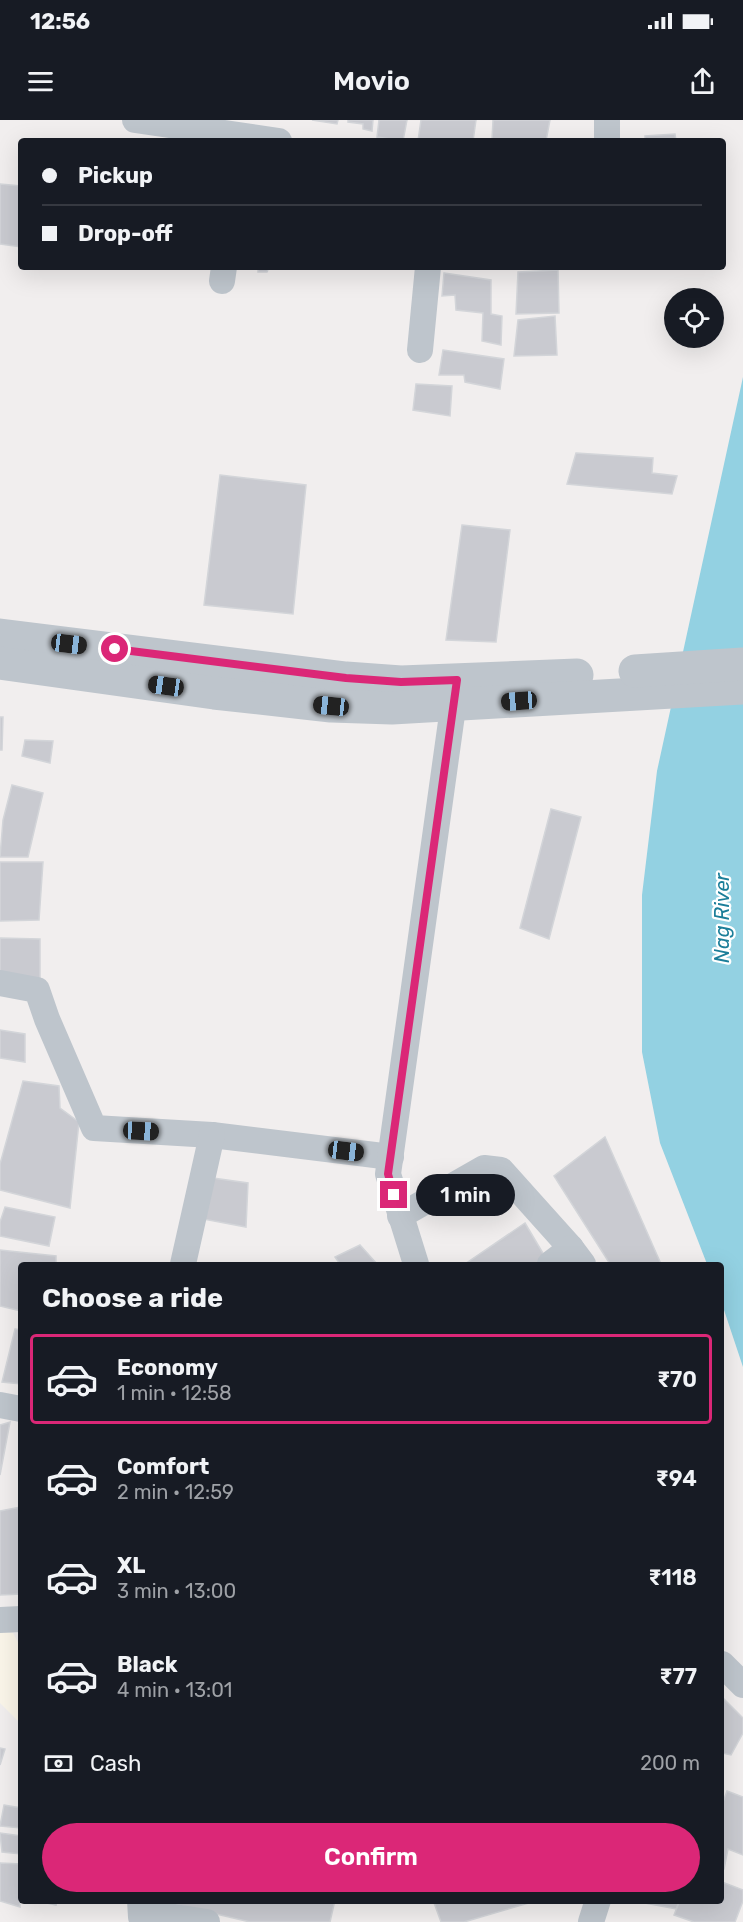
<!DOCTYPE html>
<html lang="en">
<head>
<meta charset="utf-8">
<style>
  body { margin:0; font-family:Rubik,sans-serif; background:#242831; color:#f1f3f6; height:100vh; display:flex; flex-direction:column; font-size:22px; white-space:nowrap }
  * { box-sizing:border-box; margin:0 }
  p { font-size:20px; color:#9ea1a6 }
  .icon { flex:none; width:33px; height:33px; fill:none; stroke:currentColor; stroke-width:2; stroke-linecap:round; stroke-linejoin:round }
  .map { position:relative; flex:1; overflow:hidden }
  .drawer { position:absolute; left:18px; top:1142px; width:706px; height:642px; display:flex; flex-direction:column; background:#171b24; border-radius:6px; box-shadow:0 6px 24px #0002 }
  .drawer>* { flex:none }
  .guide { position:absolute; left:18px; top:18px; width:708px; height:132px; border-radius:6px; box-shadow:0 6px 24px #0002; display:grid; align-content:center; height:132px; padding:0 24px; background:#171b24 }
  .buttons { position:absolute; left:664px; top:168px; display:grid; gap:12px }
  .buttons a { display:grid; place-items:center; width:60px; height:60px; border-radius:50%; background:#171b24; box-shadow:0 6px 24px #0002; font-size:30px }
  .end { position:absolute; width:27px; height:27px; margin:-14px; border:8px solid #db2777; background:#fff; box-shadow:0 0 0 3px #fff }
  .from { border-radius:50% }
  .bubble { position:absolute; height:42px; border-radius:21px; background:#171b24; box-shadow:0 6px 24px #0002; font-size:20px; font-weight:600; line-height:42px; text-align:center }
  .car { position:absolute; width:18px; height:36px; margin:-18px -9px; border-radius:8px; box-shadow:0 0 4px 2px #0007; background:linear-gradient(#222 24%,#8ab4d8 0 40%,#222 0 76%,#8ab4d8 0 86%,#222 0) }
  .guide b { display:flex; align-items:center; gap:21px; height:57px; font-size:22px }
  .guide b+b { border-top:2px solid #363941 }
  .guide i { width:15px; height:15px; background:#f1f3f6 }
  ul { padding:0; list-style:none }
  li { display:flex; align-items:center; gap:18px; height:90px; margin:0 12px 9px; padding:0 12px; border:3px solid transparent; border-radius:6px }
  li div { flex:1 }
  li b { display:block; font-size:22px }
  li em { font-style:normal; font-weight:600 }
  li.current { border-color:#db2777 }
  li>.icon { width:54px; height:54px; stroke-width:1.5 }
  h2 { padding:0 24px; font-size:27px; line-height:72px }
  .pay { display:flex; align-items:center; gap:15px; height:66px; padding:0 24px; font-size:22px }
  .pay p { margin-inline-start:auto }
  .primary-button { display:flex; gap:12px; margin-top:auto; padding:12px 24px }
  .primary-button a { flex:1; height:69px; border-radius:36px; background:#db2777; color:#fff; font-size:24px; font-weight:600; line-height:69px; text-align:center }
  .status { display:flex; justify-content:space-between; align-items:center; height:42px; padding:0 30px; background:#171b24; direction:ltr }
  .status svg { height:16px; fill:currentColor }
  header { display:flex; justify-content:space-between; align-items:center; height:78px; padding:0 24px; background:#171b24; font-size:27px; font-weight:600 }
  .map>svg:first-child { display:block }
  .commercial { fill:#faf5e9 }
  .water { fill:#93d1e2 }
  .building { fill:#c9cad0; stroke:#d3d5d9; stroke-width:1.5 }
  .lines { fill:none; stroke-linecap:round; stroke-linejoin:round }
  .minor { stroke:#bec5cc; stroke-width:26 }
  .tertiary { stroke:#bec5cc; stroke-width:33 }
  .route { stroke:#db2777; stroke-width:8 }
  .labels { text-anchor:middle; dominant-baseline:central; stroke-width:4.5; stroke-linejoin:round; paint-order:stroke }
  .water-label { font-size:20px; font-style:italic; fill:#1b7e99; stroke:#fff }
</style>
</head>
<body>
<div class="status"><b>12:56</b><svg viewBox="0 0 49 12"><path d="M0 12V9h3v3zM5 12V6h3v6zM10 12V3h3v9zM15 12V0h3v12zM26 1h20v11H26zM47 4h2v5h-2z"/></svg></div>
<header><svg class="icon" aria-label="menu" viewBox="0 0 24 24"><path d="M4 6h16M4 12h16M4 18h16"/></svg>Movio<svg class="icon" aria-label="share" viewBox="0 0 24 24"><path d="M12 15V3M7 8l5-5 5 5M5 13v7h14v-7"/></svg></header>
<div class="map">
<svg width="743" height="1802" viewBox="0 0 743 1802">
  <rect width="100%" height="100%" fill="#f1eeee"/>
  <polygon class="commercial" points="0,1512 13,1513 21,1528 21,1604 0,1583"/>
  <polygon class="water" points="743,257 743,1247 722,1184 722,1144 707,1144 660,1023 642,932 642,775 657,651"/>
  <g class="building">
    <polygon points="312,0 338,0 337,4"/>
    <polygon points="348,0 373,0 372,11 363,9 363,4 348,2"/>
    <polygon points="379,0 407,0 403,21 377,17"/>
    <polygon points="421,0 476,0 473,21 418,21"/>
    <polygon points="493,0 550,0 546,21 492,20"/>
    <polygon points="675,14 676,21 645,21 645,16"/>
    <polygon points="0,64 21,66 21,127 0,124"/>
    <polygon points="258,147 269,147 267,152 258,152"/>
    <polygon points="558,150 559,193 516,194 518,152"/>
    <polygon points="444,153 491,160 491,194 502,196 501,225 482,221 483,193 456,190 455,175 442,176"/>
    <polygon points="555,196 557,235 514,236 518,200"/>
    <polygon points="443,230 504,239 500,269 465,262 464,255 439,255"/>
    <polygon points="416,264 452,266 450,296 413,290"/>
    <polygon points="576,333 653,338 652,353 677,356 672,374 567,364"/>
    <polygon points="220,355 306,365 293,494 204,485"/>
    <polygon points="462,405 510,410 496,522 446,520"/>
    <polygon points="0,597 3,597 2,630 0,630"/>
    <polygon points="25,620 53,621 50,643 22,636"/>
    <polygon points="12,665 43,673 28,737 0,737 3,700"/>
    <polygon points="551,689 581,697 549,819 520,808"/>
    <polygon points="0,742 43,742 39,800 0,801"/>
    <polygon points="0,818 40,819 40,862 0,852"/>
    <polygon points="0,910 25,914 25,942 0,938"/>
    <polygon points="23,961 59,966 60,988 79,1002 70,1088 0,1070 0,1044"/>
    <polygon points="605,1017 661,1144 610,1144 554,1056"/>
    <polygon points="213,1058 248,1063 246,1107 203,1099"/>
    <polygon points="5,1087 55,1097 49,1126 0,1116 0,1102"/>
    <polygon points="525,1103 547,1140 540,1144 465,1144"/>
    <polygon points="360,1125 377,1144 340,1144 335,1137"/>
    <polygon points="0,1130 56,1136 56,1144 21,1144 21,1191 0,1186"/>
    <polygon points="15,1209 21,1210 21,1264 2,1262"/>
    <polygon points="10,1302 0,1355 0,1305"/>
    <polygon points="21,1387 21,1474 0,1475 0,1391"/>
    <polygon points="722,1577 743,1598 743,1613 731,1635 722,1633"/>
    <polygon points="0,1628 5,1629 0,1645"/>
    <polygon points="727,1671 743,1677 743,1735 728,1729 724,1749 722,1749 722,1685"/>
    <polygon points="4,1685 21,1688 21,1708 0,1706"/>
    <polygon points="0,1713 21,1716 21,1734 2,1732"/>
    <polygon points="0,1743 21,1744 20,1787 0,1781"/>
    <polygon points="722,1762 743,1770 743,1781 735,1802 694,1802 674,1795 680,1780 722,1780"/>
    <polygon points="34,1780 57,1780 56,1785"/>
    <polygon points="157,1780 335,1780 330,1802 250,1802"/>
    <polygon points="433,1780 539,1780 464,1802 441,1802"/>
    <polygon points="629,1780 680,1780 676,1789"/>
  </g>
  <g class="lines">
    <g class="minor">
      <polyline points="135,0 279,21"/>
      <polyline points="607,21 607,0"/>
      <polyline points="222,161 224,147"/>
      <polyline points="420,230 428,147"/>
      <polyline points="0,863 37,870 47,899 94,1008 212,1015 391,1037"/>
      <polyline points="400,1096 484,1048 501,1050 571,1128 583,1144"/>
      <polyline points="183,1144 212,1015"/>
      <polyline points="416,1144 388,1054 456,566"/>
      <polyline points="550,1144 571,1128"/>
      <polyline points="0,1285 21,1289"/>
      <polyline points="0,1500 21,1499"/>
      <polyline points="722,1544 743,1565"/>
      <polyline points="140,1780 141,1797 162,1795 207,1802"/>
      <polyline points="591,1802 598,1780"/>
    </g>
    <g class="tertiary">
      <polyline points="0,515 346,558 401,562 577,555"/>
      <polyline points="0,543 214,573 331,586 392,588 743,568"/>
      <polyline points="635,551 743,544"/>
    </g>
  </g>
  <g class="lines">
    <polyline class="route" points="115,529 346,558 401,562 457,560 388,1054 394,1075"/>
  </g>
  <g class="labels">
    <g class="water-label">
      <text transform="translate(722 798) rotate(-90)">Nag River</text>
    </g>
  </g>
</svg>
<div class="buttons">
<a><svg class="icon" aria-label="locate" viewBox="0 0 24 24"><circle cx="12" cy="12" r="6"/><path d="M12 2v4M12 18v4M2 12h4M18 12h4"/></svg></a>
</div>
<i class="end from" style="left:115px;top:529px"></i>
<i class="end" style="left:394px;top:1075px"></i>
<div class="bubble" style="left:416px;top:1054px;width:99px">1 min</div>
<i class="car" style="left:69px;top:524px;rotate:97deg"></i>
<i class="car" style="left:166px;top:566px;rotate:278deg"></i>
<i class="car" style="left:519px;top:581px;rotate:266deg"></i>
<i class="car" style="left:331px;top:586px;rotate:276deg"></i>
<i class="car" style="left:141px;top:1011px;rotate:93deg"></i>
<i class="car" style="left:346px;top:1031px;rotate:97deg"></i>
<div class="guide">
<b><i class="from"></i>Pickup</b>
<b><i></i>Drop-off</b>
</div>
<section class="drawer">
<h2>Choose a ride</h2>
<ul>
<li class="current"><svg class="icon" aria-label="car" viewBox="0 0 24 24"><path d="M5 17H2v-5l4-1 3-4h7l3 4 3 1v5h-3M9 17h6M6 11h13"/><circle cx="7" cy="17" r="2"/><circle cx="17" cy="17" r="2"/></svg><div><b>Economy</b><p>1 min · 12:58</p></div><em>₹70</em></li>
<li><svg class="icon" aria-label="car" viewBox="0 0 24 24"><path d="M5 17H2v-5l4-1 3-4h7l3 4 3 1v5h-3M9 17h6M6 11h13"/><circle cx="7" cy="17" r="2"/><circle cx="17" cy="17" r="2"/></svg><div><b>Comfort</b><p>2 min · 12:59</p></div><em>₹94</em></li>
<li><svg class="icon" aria-label="car" viewBox="0 0 24 24"><path d="M5 17H2v-5l4-1 3-4h7l3 4 3 1v5h-3M9 17h6M6 11h13"/><circle cx="7" cy="17" r="2"/><circle cx="17" cy="17" r="2"/></svg><div><b>XL</b><p>3 min · 13:00</p></div><em>₹118</em></li>
<li><svg class="icon" aria-label="car" viewBox="0 0 24 24"><path d="M5 17H2v-5l4-1 3-4h7l3 4 3 1v5h-3M9 17h6M6 11h13"/><circle cx="7" cy="17" r="2"/><circle cx="17" cy="17" r="2"/></svg><div><b>Black</b><p>4 min · 13:01</p></div><em>₹77</em></li>
</ul>
<div class="pay"><svg class="icon" aria-label="cash" viewBox="0 0 24 24"><path d="M3 7h18v10H3z"/><circle cx="12" cy="12" r="2"/></svg>Cash<p>200 m</p></div>
<div class="primary-button"><a>Confirm</a></div>
</section>
</div>
</body>
</html>
